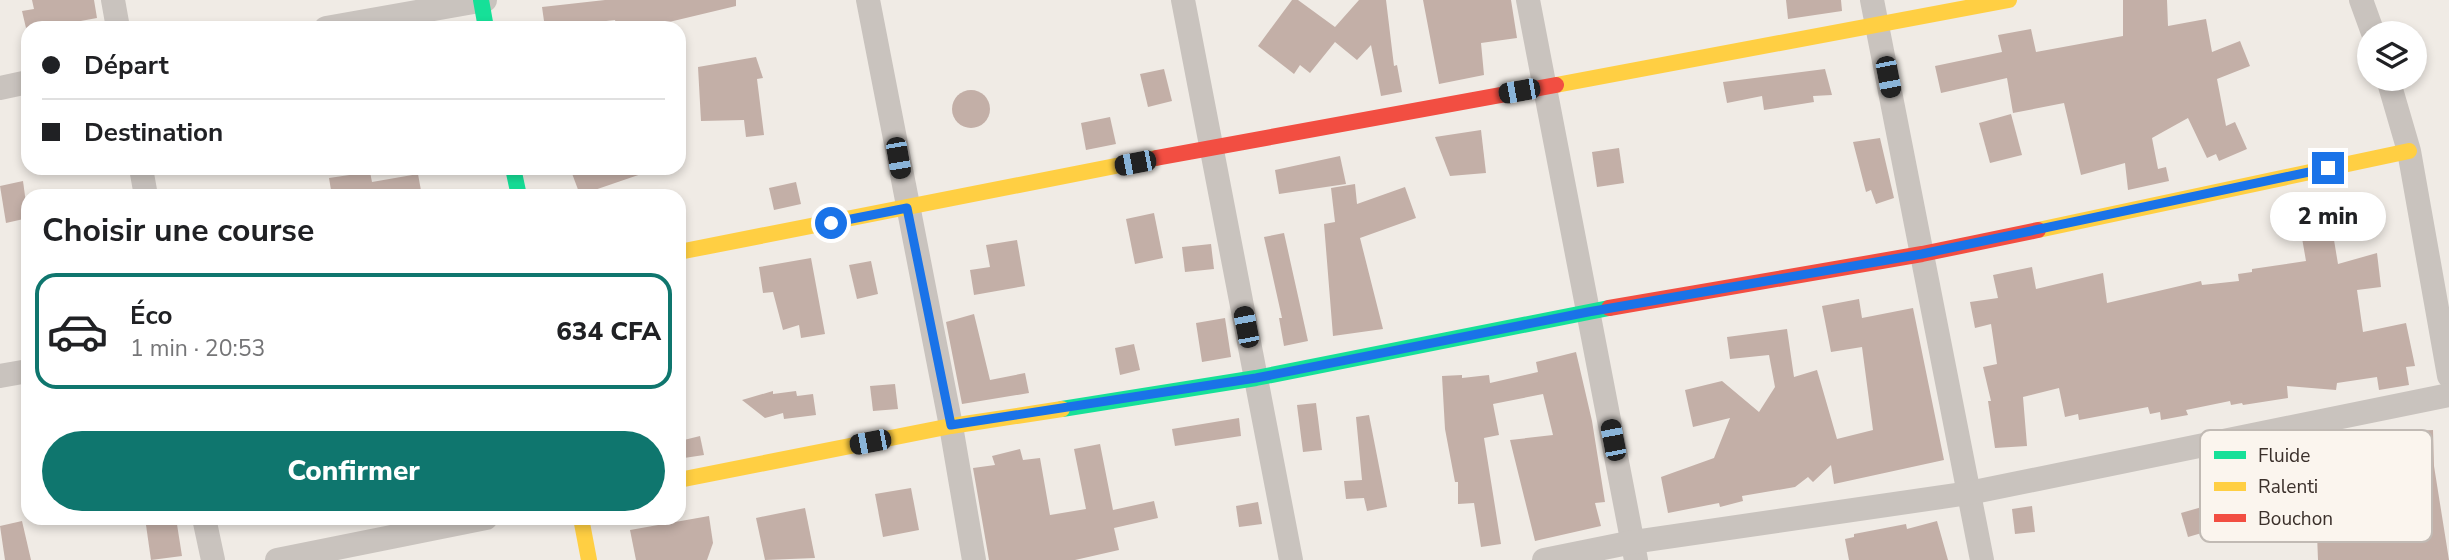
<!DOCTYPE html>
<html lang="fr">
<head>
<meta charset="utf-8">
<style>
  body { margin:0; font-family:"Nunito Sans",sans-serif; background:#f6f6f6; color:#202124; height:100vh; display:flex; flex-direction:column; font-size:26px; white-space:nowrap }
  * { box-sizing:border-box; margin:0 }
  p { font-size:23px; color:#757577 }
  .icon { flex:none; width:38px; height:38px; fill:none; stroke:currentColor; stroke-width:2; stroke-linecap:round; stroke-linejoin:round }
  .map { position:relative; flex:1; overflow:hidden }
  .panel { position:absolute; left:21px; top:189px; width:665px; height:336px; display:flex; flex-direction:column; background:#fff; border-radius:21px; box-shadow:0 4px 10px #0003 }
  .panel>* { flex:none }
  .top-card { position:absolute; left:21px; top:21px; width:665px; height:154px; border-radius:21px; box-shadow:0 4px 10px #0003; display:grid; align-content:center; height:154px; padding:0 21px; background:#fff }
  .controls { position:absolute; left:2357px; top:21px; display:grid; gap:14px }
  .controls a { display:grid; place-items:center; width:70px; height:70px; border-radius:50%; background:#fff; box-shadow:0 4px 10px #0003; font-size:35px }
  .end { position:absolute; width:32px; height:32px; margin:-16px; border:9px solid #1a73e8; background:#fff; box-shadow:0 0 0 4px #fff }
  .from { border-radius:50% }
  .bubble { position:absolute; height:49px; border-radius:24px; background:#fff; box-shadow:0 4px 10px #0003; font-size:23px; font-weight:800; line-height:49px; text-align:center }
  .car { position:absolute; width:21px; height:42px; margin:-21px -10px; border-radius:9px; box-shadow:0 0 5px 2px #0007; background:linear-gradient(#222 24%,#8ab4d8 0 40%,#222 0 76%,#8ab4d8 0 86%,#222 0) }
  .top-card b { display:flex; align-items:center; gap:24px; height:66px; font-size:26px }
  .top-card b+b { border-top:2px solid #e0e0e0 }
  .top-card i { width:18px; height:18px; background:#202124 }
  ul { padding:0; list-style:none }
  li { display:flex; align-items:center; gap:21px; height:116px; margin:0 14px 10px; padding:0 7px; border:4px solid transparent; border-radius:21px }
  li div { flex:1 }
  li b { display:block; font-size:26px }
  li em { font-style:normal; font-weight:800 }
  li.on { border-color:#0f766e }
  li>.icon { width:63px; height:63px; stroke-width:1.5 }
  h2 { padding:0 21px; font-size:32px; line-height:84px }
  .button { display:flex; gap:14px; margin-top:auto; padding:14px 21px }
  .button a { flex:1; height:80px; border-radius:42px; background:#0f766e; color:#fff; font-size:28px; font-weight:800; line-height:80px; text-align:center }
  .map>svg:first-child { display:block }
  .building { fill:#c3afa7 }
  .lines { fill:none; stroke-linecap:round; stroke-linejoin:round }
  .street { stroke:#c9c3be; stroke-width:24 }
  .fast { stroke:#16e098; stroke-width:16 }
  .slow { stroke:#ffcf43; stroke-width:16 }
  .jam { stroke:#f24e42; stroke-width:16 }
  .route { stroke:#1a73e8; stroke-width:9 }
  .key { fill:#fbf5ee; stroke:#c1bab4; stroke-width:2 }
  .key-label { font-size:19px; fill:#3b302b }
</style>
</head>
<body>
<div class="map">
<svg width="2449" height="560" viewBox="0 0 2449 560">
  <rect width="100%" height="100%" fill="#f0ebe5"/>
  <g class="building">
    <polygon points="32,0 94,0 97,18 59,25 59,28 26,28 22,11 34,9"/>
    <polygon points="605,0 736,0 736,6 644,28 617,28 615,20 545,28 542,7"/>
    <polygon points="1292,0 1298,0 1335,27 1359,0 1386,0 1394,66 1397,65 1402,92 1381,96 1371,45 1357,60 1335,42 1310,73 1300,65 1294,74 1258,46"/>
    <polygon points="1423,0 1511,0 1517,38 1481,43 1484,75 1439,84"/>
    <polygon points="1786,0 1841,0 1842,11 1788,19"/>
    <polygon points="2123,0 2167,0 2168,26 2206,19 2212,52 2240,41 2250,66 2217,79 2226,126 2235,122 2247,149 2219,161 2216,154 2207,158 2188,118 2152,138 2158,169 2166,167 2169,181 2128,190 2125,163 2081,175 2064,103 2013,113 2007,78 1941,93 1935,66 2002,52 1998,35 2031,29 2036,52 2123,36"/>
    <polygon points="756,57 763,78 757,79 764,135 746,137 744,120 701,121 698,67"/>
    <polygon points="1164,69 1172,101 1148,107 1140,74"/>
    <polygon points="1825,69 1832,95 1813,96 1814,102 1764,110 1762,96 1727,103 1723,82"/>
    <circle cx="971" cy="109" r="19"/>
    <polygon points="2011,114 2022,155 1990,163 1979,123"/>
    <polygon points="1110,117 1116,144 1086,150 1081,123"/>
    <polygon points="1481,130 1486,173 1450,176 1435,137"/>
    <polygon points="1880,138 1894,198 1876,204 1871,190 1866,192 1853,142"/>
    <polygon points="1619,148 1624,183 1597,187 1592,152"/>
    <polygon points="1340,156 1346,184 1279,194 1275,170"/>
    <polygon points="570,168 649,168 650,171 580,195"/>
    <polygon points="370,172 372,182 418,174 422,196 332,196 329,178"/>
    <polygon points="23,181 28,218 6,223 0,186"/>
    <polygon points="796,182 801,204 774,210 769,188"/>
    <polygon points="1355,184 1357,204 1405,187 1416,218 1360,238 1383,329 1333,336 1324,224 1335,222 1331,188"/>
    <polygon points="1154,213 1163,258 1135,264 1126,219"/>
    <polygon points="1284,233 1308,341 1284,346 1279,318 1282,318 1264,237"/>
    <polygon points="2333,234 2338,264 2377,253 2381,287 2357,290 2363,332 2406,323 2415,366 2406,367 2409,385 2379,390 2377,377 2337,383 2336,390 2287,386 2288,398 2243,405 2242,403 2231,405 2230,401 2186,410 2188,415 2161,420 2160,412 2150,414 2148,407 2079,420 2078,414 2065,417 2059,388 2023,397 2027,446 1995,448 1988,401 1991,401 1983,367 1997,364 1991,324 1975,328 1970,302 1998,298 1993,275 2032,267 2036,289 2103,273 2107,303 2201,281 2202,285 2239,281 2238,274 2252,272 2252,269 2306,261 2302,238"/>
    <polygon points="1017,240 1025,286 974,295 970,270 990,267 986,245"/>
    <polygon points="1211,244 1214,269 1185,272 1182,247"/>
    <polygon points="811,258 825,334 801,338 799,325 783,330 773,292 763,293 759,267"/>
    <polygon points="871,261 878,294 857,299 849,265"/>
    <polygon points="1859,299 1862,318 1913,308 1944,460 1834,484 1831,465 1813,482 1808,477 1795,487 1742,496 1743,501 1720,507 1719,503 1668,513 1661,477 1714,458 1730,418 1693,427 1685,390 1722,381 1759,412 1775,387 1769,355 1730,359 1727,337 1787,329 1794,377 1817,370 1837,439 1873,430 1862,347 1831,352 1822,306"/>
    <polygon points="974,314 990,380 1025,373 1029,393 962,404 946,322"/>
    <polygon points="1225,318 1231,357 1202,362 1196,323"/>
    <polygon points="1134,344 1140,370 1120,375 1115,348"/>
    <polygon points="1576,352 1592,421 1605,502 1595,503 1601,526 1535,541 1510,440 1553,435 1543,394 1493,404 1499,435 1484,438 1501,544 1481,547 1474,503 1458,504 1458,482 1455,482 1445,429 1442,376 1462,375 1462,378 1489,375 1490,383 1538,372 1536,362"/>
    <polygon points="895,384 898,409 873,411 870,386"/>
    <polygon points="773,391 773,394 796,391 797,396 813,394 816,415 784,419 783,413 765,418 742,400"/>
    <polygon points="1316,403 1322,450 1303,452 1297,405"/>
    <polygon points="1369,415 1387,507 1367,511 1364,498 1346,499 1344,481 1362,480 1356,417"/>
    <polygon points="1239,418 1241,436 1175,446 1172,429"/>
    <polygon points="2433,430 2434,466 2449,560 2318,560 2317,534 2291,538 2275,477 2268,478 2265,458 2304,449 2308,462 2371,451 2375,493 2416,486 2414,431"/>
    <polygon points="700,436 704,455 684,458 680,441"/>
    <polygon points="1100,444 1113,510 1154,501 1158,518 1114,528 1119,550 1075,560 989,560 973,468 995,465 992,456 1020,449 1023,460 1040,458 1050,515 1086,509 1074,449"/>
    <polygon points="911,488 919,530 883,537 875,494"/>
    <polygon points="2237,497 2243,521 2188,537 2181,513"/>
    <polygon points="1258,502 1262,524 1239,527 1236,506"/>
    <polygon points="2032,506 2035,532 2015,534 2012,509"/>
    <polygon points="805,508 815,558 765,560 756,518"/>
    <polygon points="709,516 713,543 707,560 636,560 630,530"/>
    <polygon points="145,518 176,518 182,556 151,560"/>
    <polygon points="22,521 31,560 5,560 0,526"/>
    <polygon points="1937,521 1948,560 1849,560 1845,539 1854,537 1854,534 1906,524 1907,529"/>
  </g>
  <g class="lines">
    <g class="street">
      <polyline points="113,0 118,28"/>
      <polyline points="868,0 951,426 974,560"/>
      <polyline points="1183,0 1291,560"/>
      <polyline points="1528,0 1636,560"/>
      <polyline points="1872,0 1982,560"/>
      <polyline points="2361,0 2373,33"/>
      <polyline points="326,28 485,0"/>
      <polyline points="2388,79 2409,151 2449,376"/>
      <polyline points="0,88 28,82"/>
      <polyline points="141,168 146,196"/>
      <polyline points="0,376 28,371"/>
      <polyline points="204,518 213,560"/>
      <polyline points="277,560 486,518"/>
      <polyline points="1544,560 1633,542 1969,493 2449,395"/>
    </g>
    <g class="fast">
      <polyline points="481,0 486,28"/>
      <polyline points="513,168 519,196"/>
      <polyline points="1062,409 1256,378 1609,308"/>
    </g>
    <g class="slow">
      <polyline points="1556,85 2009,0"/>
      <polyline points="2038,230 2409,151"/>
      <polyline points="679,252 1156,158"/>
      <polyline points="679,480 951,426 1062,409"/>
      <polyline points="581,518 589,560"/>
    </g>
    <g class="jam">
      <polyline points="1156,158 1556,85"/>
      <polyline points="1609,308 1922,254 2038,230"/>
    </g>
  </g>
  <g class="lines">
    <polyline class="route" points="831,223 907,208 951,425 1256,378 1588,312 1922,254 2328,168"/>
  </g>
  <rect x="2200" y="430" width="232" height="112" rx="10" class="key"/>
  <rect x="2214" y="451" width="32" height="8" fill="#16e098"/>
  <rect x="2214" y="482" width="32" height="9" fill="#ffcf43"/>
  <rect x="2214" y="514" width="32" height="8" fill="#f24e42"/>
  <g class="key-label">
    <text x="2258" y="462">Fluide</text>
    <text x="2258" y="493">Ralenti</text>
    <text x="2258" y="525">Bouchon</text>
  </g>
</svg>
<div class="controls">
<a><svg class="icon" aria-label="layers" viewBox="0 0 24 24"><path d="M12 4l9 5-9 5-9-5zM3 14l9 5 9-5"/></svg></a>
</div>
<i class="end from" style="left:831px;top:223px"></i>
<i class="end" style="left:2328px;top:168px"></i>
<div class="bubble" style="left:2270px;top:192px;width:116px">2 min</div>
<i class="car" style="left:1888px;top:77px;rotate:169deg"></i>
<i class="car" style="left:1519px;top:91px;rotate:260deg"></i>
<i class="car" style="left:898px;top:158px;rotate:170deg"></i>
<i class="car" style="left:1135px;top:163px;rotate:259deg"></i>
<i class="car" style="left:1246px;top:327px;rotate:349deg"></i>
<i class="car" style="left:1613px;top:440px;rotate:349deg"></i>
<i class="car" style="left:870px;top:442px;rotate:259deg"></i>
<div class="top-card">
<b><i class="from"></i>Départ</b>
<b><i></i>Destination</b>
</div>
<section class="panel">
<h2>Choisir une course</h2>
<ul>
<li class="on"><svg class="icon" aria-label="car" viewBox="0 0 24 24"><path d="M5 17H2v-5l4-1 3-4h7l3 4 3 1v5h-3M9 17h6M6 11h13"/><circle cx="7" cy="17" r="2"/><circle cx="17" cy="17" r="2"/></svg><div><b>Éco</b><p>1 min · 20:53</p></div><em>634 CFA</em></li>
</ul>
<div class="button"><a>Confirmer</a></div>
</section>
</div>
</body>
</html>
